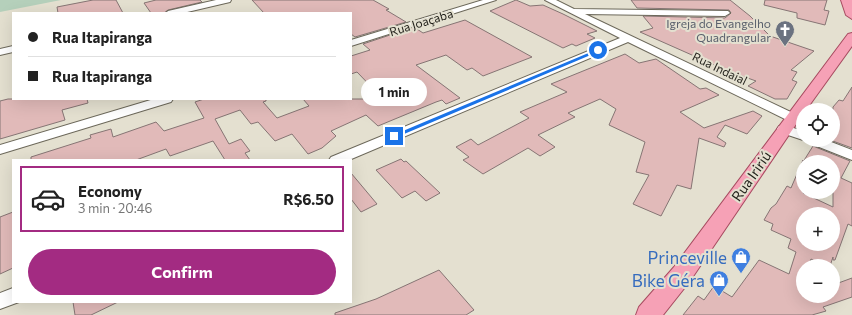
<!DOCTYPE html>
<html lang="en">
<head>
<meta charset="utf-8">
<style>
  body { margin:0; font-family:Commissioner,sans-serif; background:#f6f6f6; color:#222; height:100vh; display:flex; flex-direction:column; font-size:15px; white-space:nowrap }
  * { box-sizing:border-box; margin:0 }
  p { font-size:13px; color:#767676 }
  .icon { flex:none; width:22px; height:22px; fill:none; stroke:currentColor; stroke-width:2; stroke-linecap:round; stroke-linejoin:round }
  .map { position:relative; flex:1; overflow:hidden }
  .details { position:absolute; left:12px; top:159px; width:340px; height:144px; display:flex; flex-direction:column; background:#fff; border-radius:0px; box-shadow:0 4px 16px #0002 }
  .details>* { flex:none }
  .top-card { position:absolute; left:12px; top:12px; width:340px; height:88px; border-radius:0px; box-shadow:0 4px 16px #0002; display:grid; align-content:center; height:88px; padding:0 16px; background:#fff }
  .buttons { position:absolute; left:796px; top:103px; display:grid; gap:8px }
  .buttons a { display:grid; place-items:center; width:44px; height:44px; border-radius:50%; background:#fff; box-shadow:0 4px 16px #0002; font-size:20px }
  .end { position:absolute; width:18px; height:18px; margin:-9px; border:5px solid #1a73e8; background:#fff; box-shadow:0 0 0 2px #fff }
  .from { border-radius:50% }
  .bubble { position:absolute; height:28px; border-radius:14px; background:#fff; box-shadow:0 4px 16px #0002; font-size:13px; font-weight:700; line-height:28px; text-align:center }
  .top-card b { display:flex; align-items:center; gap:14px; height:38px; font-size:15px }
  .top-card b+b { border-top:1px solid #e0e0e0 }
  .top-card i { width:10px; height:10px; background:#222 }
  ul { padding:7px 0 0; list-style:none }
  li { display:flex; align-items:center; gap:12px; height:66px; margin:0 8px 6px; padding:0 8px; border:2px solid transparent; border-radius:0px }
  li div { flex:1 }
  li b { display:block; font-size:15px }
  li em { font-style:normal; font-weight:700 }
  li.current { border-color:#a32b82 }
  li>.icon { width:36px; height:36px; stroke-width:1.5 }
  .primary-button { display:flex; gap:8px; margin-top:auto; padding:8px 16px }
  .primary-button a { flex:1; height:46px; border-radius:24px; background:#a32b82; color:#fff; font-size:16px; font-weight:700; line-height:46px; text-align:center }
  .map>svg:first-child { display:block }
  .green { fill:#b5d0bb }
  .building { fill:#e1bab9; stroke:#867574; fill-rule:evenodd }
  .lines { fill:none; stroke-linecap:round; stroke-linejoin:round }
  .minor-casing { stroke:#6c685a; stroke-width:2 }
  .major-casing { stroke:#a74b60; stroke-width:2 }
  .minor { fill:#fff; fill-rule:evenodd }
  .major { fill:#f6a1b6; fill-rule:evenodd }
  .route { fill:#1a73e8 }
  .labels { text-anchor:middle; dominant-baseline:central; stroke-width:4; stroke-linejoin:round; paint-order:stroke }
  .far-street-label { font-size:12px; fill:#201f19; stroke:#e4e0d0 }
  .far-worship-label { font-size:12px; fill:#5b616d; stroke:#e4e0d0; text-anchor:end }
  .street-label { font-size:14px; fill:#201f19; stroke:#e4e0d0 }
  .near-shop-label { font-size:17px; fill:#366cbe; stroke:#e4e0d0; text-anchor:end }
</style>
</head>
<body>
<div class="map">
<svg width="852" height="315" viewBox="0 0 852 315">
  <rect width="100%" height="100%" fill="#e4e0d0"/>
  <polygon class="green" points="0,0 61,0 0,12"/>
  <g class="building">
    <polygon points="93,0 116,0 123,13 58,13 57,7"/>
    <polygon points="156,0 200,0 202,2 168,10 164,13 151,13 144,3"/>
    <polygon points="252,0 373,0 389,9 386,10 406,22 355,37 351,34 351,13 264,13"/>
    <polygon points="516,0 530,6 543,5 563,14 597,31 587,34 595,38 576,46 572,44 563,48 490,11"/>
    <polygon points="631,0 730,0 750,16 770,36 814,51 791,70 797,72 792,80 797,82 787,99 775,99 748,86 756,81 728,71 640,32 653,28 643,16 725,18 731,13 729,10 637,8"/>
    <polygon points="765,0 827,0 824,10 829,11 825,25 797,18 797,13 764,5"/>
    <polygon points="465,20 532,57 483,76 472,68 467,70 446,55 416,65 460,98 446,104 442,100 436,102 378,126 366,115 331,131 336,136 322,148 308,154 292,134 275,141 258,122 251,124 240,110 215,119 229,144 241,139 250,151 245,153 250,160 225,160 213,141 170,156 166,149 136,160 31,160 31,157 91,138 90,135 111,129 113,137 156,122 164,131 204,118 195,102 204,99 266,99 266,101 263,102 277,118 309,106 303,99 383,99 357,72 351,74 351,56 370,50 363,44 414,27 423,33"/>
    <polygon points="625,54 639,63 656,59 700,89 706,88 719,95 680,112 704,128 753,111 762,116 747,134 725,125 717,137 726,143 724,147 699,138 691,189 677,185 661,216 633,204 649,175 636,172 645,142 609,125 616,109 600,99 568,113 575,117 538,135 555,147 540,156 528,148 483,174 463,160 469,157 456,147 471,139 478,145 529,118 520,112 567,92 551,84"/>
    <polygon points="852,87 852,148 830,140 833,140 833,107 839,100 843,101"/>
    <polygon points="8,99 87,99 88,103 62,110 65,120 0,139 0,101"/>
    <path d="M813 146 850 161 841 178 852 183V226L848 224 835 260H833V257L830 266H825L811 259 808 266H803V296H833V285L852 278V297L823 307 826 311 812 315H683L698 296 704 300 714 286 732 297 759 260 789 274 796 252 788 248 791 239 771 230 773 224 764 220 771 208 776 204 787 186 791 188 803 160V193L833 207V162H803ZM803 214H833V244H803Z"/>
    <polygon points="401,159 404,162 406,161 440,193 426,201 415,191 402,198 376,170"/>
    <polygon points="351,173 377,204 361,212 351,199"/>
    <polygon points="13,212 13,268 0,274 0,217"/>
    <polygon points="439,270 474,310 466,315 335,315 335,313 376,299"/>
    <polygon points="73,302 118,302 91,315 75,315"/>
  </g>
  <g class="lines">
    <g class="minor-casing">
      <g id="minor">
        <polygon points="216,0 231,0 230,2 183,13 166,13 168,11"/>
        <polygon points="483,0 496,0 351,46 351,40"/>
        <polygon points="545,0 556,0 574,9 728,11 730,13 725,16 585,14 797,115 799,118 797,121 789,121 628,42 349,160 329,160 331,157 620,38"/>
        <polygon points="13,46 13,52 0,55 0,49"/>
        <polygon points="154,99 173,99 171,102 0,154 0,145"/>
        <polygon points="784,125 803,131 803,140 779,132 777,129 779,126"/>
        <polygon points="807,140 826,140 852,150 852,160 809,143"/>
        <polygon points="13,288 13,302 19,302 0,309 0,293"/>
      </g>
    </g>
    <g class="major-casing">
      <g id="major">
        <polygon points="841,0 852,0 852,19 846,15"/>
        <polygon points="852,33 852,46 806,110 803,110 803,114 690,281 663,315 636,315 639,307 674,267 848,34"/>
      </g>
    </g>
    <use href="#minor" class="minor"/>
    <use href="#major" class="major"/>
  </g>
  <polygon class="route" points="598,49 600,51 397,137 391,136"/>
  <defs>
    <g id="church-pin" transform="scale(1)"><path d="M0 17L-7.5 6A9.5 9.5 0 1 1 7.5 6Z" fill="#6b7280" stroke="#e4e0d0"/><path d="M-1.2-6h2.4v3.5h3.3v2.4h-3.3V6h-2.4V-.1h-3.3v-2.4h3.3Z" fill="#fff"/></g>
    <g id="shop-pin" transform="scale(1)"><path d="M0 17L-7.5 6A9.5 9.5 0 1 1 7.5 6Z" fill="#3f7fe0" stroke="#e4e0d0"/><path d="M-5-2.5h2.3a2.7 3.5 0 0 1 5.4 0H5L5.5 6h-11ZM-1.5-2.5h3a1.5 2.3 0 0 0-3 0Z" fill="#fff"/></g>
  </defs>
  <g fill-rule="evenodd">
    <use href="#church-pin" x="785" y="30"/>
    <use href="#shop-pin" x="741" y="257"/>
    <use href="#shop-pin" x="719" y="280"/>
  </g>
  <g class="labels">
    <g class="far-street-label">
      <text transform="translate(421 22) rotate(-17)">Rua Joaçaba</text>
      <text transform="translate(720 68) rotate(26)">Rua Indaial</text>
    </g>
    <g class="far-worship-label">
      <text x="771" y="23">Igreja do Evangelho<tspan x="771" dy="14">Quadrangular</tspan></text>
    </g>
    <g class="street-label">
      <text transform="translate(751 176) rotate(-55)">Rua Iririú</text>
    </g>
    <g class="near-shop-label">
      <text x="727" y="257">Princeville</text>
      <text x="705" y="280">Bike Géra</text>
    </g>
  </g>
</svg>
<div class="buttons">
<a><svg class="icon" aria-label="locate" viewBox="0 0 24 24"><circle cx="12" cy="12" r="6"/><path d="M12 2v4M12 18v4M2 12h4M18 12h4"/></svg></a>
<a><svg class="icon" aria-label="layers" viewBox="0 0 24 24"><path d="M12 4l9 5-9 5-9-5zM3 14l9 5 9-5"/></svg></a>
<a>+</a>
<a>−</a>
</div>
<i class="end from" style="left:598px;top:50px"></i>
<i class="end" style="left:394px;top:136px"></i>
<div class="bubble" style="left:361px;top:78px;width:66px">1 min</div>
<div class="top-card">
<b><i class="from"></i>Rua Itapiranga</b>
<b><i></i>Rua Itapiranga</b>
</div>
<section class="details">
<ul>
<li class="current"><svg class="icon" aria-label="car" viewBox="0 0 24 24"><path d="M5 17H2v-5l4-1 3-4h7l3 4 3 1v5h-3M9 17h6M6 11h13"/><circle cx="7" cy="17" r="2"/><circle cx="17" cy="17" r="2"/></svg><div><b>Economy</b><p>3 min · 20:46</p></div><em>R$6.50</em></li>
</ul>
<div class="primary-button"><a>Confirm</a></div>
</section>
</div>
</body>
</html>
